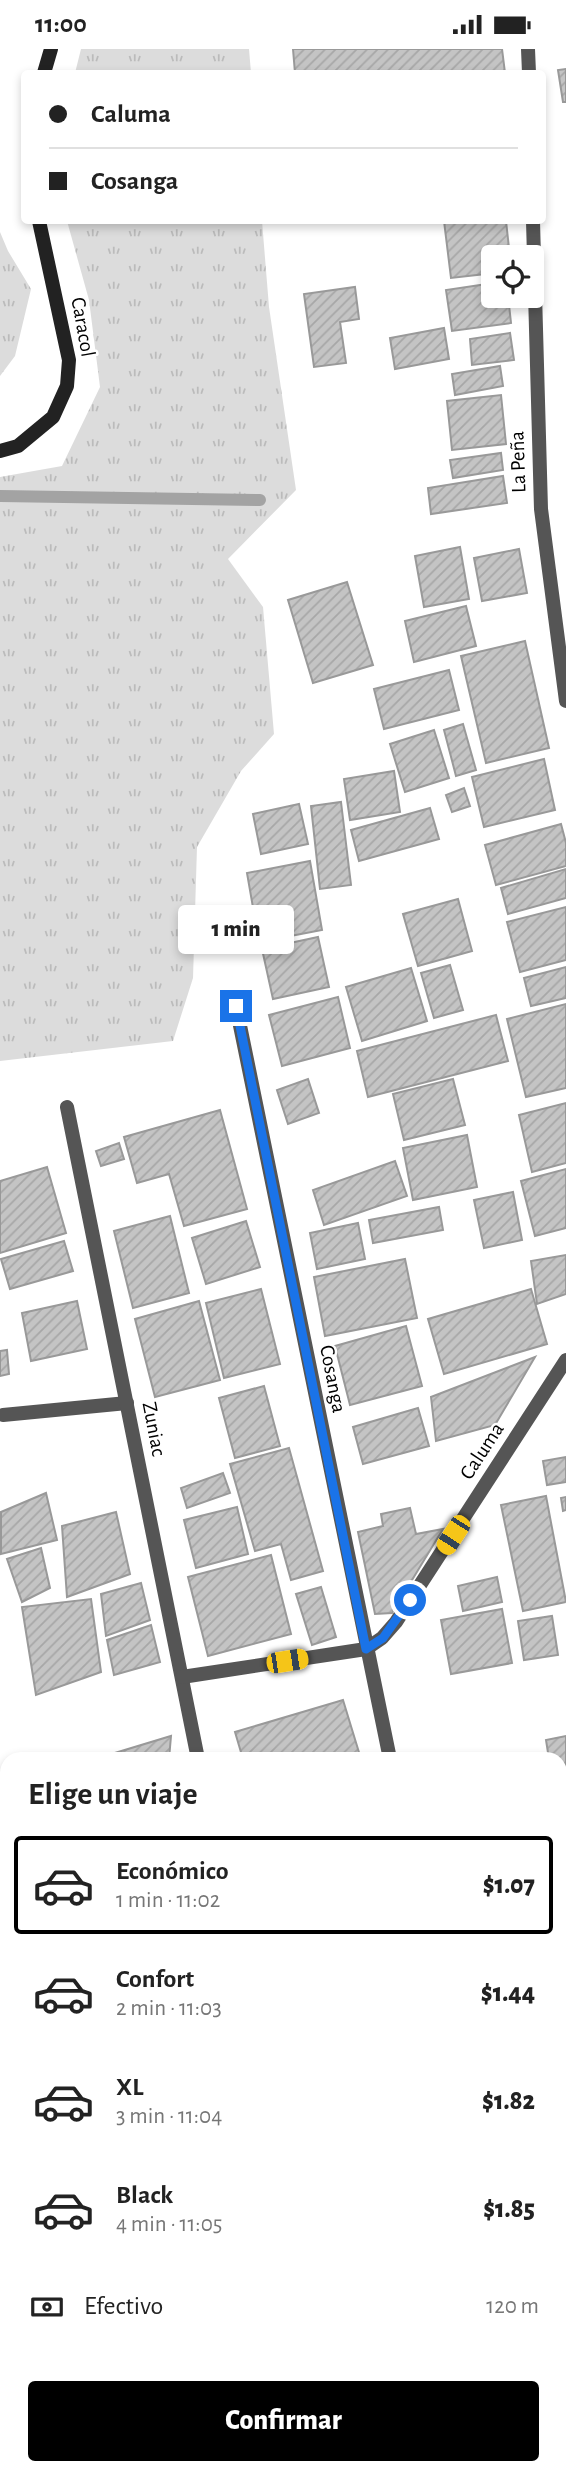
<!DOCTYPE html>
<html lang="es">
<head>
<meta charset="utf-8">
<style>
  body { margin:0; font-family:"Alegreya Sans",sans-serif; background:#f6f6f6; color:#222; height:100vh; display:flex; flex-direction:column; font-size:26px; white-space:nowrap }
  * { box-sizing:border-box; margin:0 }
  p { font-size:23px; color:#767676 }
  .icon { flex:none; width:38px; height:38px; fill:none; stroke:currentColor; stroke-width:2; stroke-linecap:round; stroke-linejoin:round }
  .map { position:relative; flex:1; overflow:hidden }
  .side { position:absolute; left:0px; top:1703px; width:567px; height:723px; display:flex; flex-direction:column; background:#fff; border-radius:21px 21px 0 0; box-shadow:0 4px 10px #0003 }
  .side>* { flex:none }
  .guide { position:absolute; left:21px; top:21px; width:525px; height:154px; border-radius:7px; box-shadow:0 4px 10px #0003; display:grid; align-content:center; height:154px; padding:0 28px; background:#fff }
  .fabs { position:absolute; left:481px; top:196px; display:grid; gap:14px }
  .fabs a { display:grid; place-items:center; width:63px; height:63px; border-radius:7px; background:#fff; box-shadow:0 4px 10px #0003; font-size:35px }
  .end { position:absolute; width:32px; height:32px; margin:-16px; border:9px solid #1a73e8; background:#fff; box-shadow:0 0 0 4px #fff }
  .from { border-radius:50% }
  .bubble { position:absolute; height:49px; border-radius:7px; background:#fff; box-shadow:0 4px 10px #0003; font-size:23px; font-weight:800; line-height:49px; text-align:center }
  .car { position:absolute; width:21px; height:42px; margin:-21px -10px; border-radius:9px; box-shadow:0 0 5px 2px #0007; background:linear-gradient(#f5c518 24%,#345 0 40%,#f5c518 0 76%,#345 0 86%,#f5c518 0) }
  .guide b { display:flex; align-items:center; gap:24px; height:66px; font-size:26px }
  .guide b+b { border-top:2px solid #e0e0e0 }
  .guide i { width:18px; height:18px; background:#222 }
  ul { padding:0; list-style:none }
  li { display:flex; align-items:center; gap:21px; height:98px; margin:0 14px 10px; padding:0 14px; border:4px solid transparent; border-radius:7px }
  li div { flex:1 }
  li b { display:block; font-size:26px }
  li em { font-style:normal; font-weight:800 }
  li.on { border-color:#000 }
  li>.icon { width:63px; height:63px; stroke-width:1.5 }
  h2 { padding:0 28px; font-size:32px; line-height:84px }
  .pay { display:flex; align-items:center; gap:18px; height:77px; padding:0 28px; font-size:26px }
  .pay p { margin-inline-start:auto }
  .button { display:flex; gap:14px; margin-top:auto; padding:14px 28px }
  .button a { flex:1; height:80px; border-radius:7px; background:#000; color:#fff; font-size:28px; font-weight:800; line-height:80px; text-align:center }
  .status { display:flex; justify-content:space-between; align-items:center; height:49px; padding:0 35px; background:#fff; direction:ltr }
  .status svg { height:19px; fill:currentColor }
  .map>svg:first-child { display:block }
  .grass { fill:url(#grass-tufts) }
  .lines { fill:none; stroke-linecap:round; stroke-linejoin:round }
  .stream { stroke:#a3a3a3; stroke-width:12 }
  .building { fill:url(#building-hatch); stroke:#999; stroke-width:2 }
  .lane { stroke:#555; stroke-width:14 }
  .street { stroke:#555; stroke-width:14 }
  .secondary { stroke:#222; stroke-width:14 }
  .route { stroke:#1a73e8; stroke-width:9 }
  .labels { text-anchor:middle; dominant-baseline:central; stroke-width:5; stroke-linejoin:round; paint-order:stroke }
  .street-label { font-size:21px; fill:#000; stroke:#fff }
</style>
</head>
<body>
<div class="status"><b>11:00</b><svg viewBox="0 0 49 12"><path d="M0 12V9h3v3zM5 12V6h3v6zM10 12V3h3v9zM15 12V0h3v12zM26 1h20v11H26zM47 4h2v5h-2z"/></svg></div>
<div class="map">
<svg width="566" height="2425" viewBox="0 0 566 2425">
  <defs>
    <pattern id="grass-tufts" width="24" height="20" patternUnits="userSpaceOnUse" patternTransform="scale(1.75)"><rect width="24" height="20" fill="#dcdcdc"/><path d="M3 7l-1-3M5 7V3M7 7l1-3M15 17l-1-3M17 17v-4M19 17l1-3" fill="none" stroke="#bbb"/></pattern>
    <pattern id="building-hatch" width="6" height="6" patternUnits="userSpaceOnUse" patternTransform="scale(1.75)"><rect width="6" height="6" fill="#c4c4c4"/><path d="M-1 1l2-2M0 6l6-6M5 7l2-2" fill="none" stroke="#a7a7a7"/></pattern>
  </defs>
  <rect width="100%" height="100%" fill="#fff"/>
  <g class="grass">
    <polygon points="81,0 249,0 251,24 75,24"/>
    <polygon points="67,172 262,172 269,258 296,441 228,510 263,558 274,685 241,722 197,798 193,929 173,992 0,1012 0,428 62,417 100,338 89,251"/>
    <polygon points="0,183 8,202 31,240 15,307 0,327"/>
    <polygon points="0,1745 7,1766 7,1905 0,1913"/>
    <polygon points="0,2086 7,2098 7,2326 0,2326"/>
  </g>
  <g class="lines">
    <polyline class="stream" points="0,447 260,451"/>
  </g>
  <g class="building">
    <polygon points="293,0 502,0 505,24 295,24"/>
    <polygon points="566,20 566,53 563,53 558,21"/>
    <polygon points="444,172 506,172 510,208 494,208 494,224 451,229"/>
    <polygon points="494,234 494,247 508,247 511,274 452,282 446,241"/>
    <polygon points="355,238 359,270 340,273 346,314 314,318 304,245"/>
    <polygon points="444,279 449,310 395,320 390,289"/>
    <polygon points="510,284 514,311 472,316 470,290"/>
    <polygon points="500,317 503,337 455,346 452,325"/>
    <polygon points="501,346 506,395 452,401 447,352"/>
    <polygon points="501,404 503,421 453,429 450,411"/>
    <polygon points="503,427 507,454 431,465 428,439"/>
    <polygon points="460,498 469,550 424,558 415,507"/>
    <polygon points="519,500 527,544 482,552 474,509"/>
    <polygon points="347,533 373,616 313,634 288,551"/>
    <polygon points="466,557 476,597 414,613 405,572"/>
    <polygon points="525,592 549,699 486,714 461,607"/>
    <polygon points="449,621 459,661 384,680 374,640"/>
    <polygon points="463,675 476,721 456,727 444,681"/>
    <polygon points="434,681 449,729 405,743 390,695"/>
    <polygon points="544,710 555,761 484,778 472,728"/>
    <polygon points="394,722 400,763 350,771 344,730"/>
    <polygon points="464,739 470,757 452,763 446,746"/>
    <polygon points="341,753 351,836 320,840 311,757"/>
    <polygon points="299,755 308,795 261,805 253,765"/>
    <polygon points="430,759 439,790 359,812 351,781"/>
    <polygon points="561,775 566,794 566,817 496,836 485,796"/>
    <polygon points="310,812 322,881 259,893 247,824"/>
    <polygon points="566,820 566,849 508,865 501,839"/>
    <polygon points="458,850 472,902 418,917 403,865"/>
    <polygon points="566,858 566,911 520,923 507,873"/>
    <polygon points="318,888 329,938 273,950 262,900"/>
    <polygon points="450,916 463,961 434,969 421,924"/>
    <polygon points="566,918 566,949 531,957 524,929"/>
    <polygon points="411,919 427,972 362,992 346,938"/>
    <polygon points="338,948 350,999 282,1017 269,966"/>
    <polygon points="566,955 566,1039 526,1048 507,970"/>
    <polygon points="496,966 508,1012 368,1048 357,1002"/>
    <polygon points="308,1030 319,1064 288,1075 277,1041"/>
    <polygon points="453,1030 465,1076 404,1091 393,1045"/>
    <polygon points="566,1054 566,1114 532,1123 519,1066"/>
    <polygon points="220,1061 247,1160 184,1177 169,1125 137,1134 124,1088"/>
    <polygon points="467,1086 477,1138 413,1151 403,1099"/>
    <polygon points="119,1094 124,1110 101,1117 96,1102"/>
    <polygon points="395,1112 407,1147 324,1176 313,1141"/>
    <polygon points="47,1118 66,1184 0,1204 0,1132"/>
    <polygon points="566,1120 566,1179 535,1187 521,1132"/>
    <polygon points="513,1143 522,1191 484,1199 474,1151"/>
    <polygon points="439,1158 443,1181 373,1194 369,1171"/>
    <polygon points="170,1167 189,1244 133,1259 114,1182"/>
    <polygon points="246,1172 260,1218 206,1235 192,1189"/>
    <polygon points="358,1174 365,1210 317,1220 310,1184"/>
    <polygon points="64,1192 73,1222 10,1240 1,1210"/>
    <polygon points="566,1206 566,1245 537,1255 531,1212"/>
    <polygon points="405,1210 417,1269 325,1287 314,1228"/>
    <polygon points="261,1240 280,1315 224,1329 206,1254"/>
    <polygon points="531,1240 547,1295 444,1325 428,1270"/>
    <polygon points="77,1252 87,1300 31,1312 22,1264"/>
    <polygon points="199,1252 220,1331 155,1348 135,1270"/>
    <polygon points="406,1277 422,1337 350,1356 335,1297"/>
    <polygon points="7,1301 9,1325 0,1327 0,1302"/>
    <polygon points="535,1308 495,1376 436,1392 431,1348"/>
    <polygon points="264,1337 280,1397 235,1409 219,1349"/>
    <polygon points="418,1359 429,1397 363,1415 353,1378"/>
    <polygon points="289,1399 323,1522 291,1531 281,1495 255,1502 230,1415"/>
    <polygon points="566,1408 566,1433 547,1436 543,1412"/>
    <polygon points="223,1424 230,1444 187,1459 181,1439"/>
    <polygon points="46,1444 57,1491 1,1505 1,1463"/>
    <polygon points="546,1447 566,1553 523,1562 501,1456"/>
    <polygon points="566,1448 566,1461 563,1462 561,1449"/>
    <polygon points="237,1458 248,1505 196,1519 184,1471"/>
    <polygon points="410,1459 416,1485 443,1480 392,1564 375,1565 358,1483 383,1477 381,1465"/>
    <polygon points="116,1463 130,1525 67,1548 62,1477"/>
    <polygon points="41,1499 50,1539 22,1553 7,1510"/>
    <polygon points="271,1506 291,1585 208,1607 188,1528"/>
    <polygon points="497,1528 502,1553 463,1562 458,1537"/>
    <polygon points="141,1534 150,1571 106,1587 101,1545"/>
    <polygon points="321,1538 336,1588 312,1596 296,1545"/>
    <polygon points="91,1550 101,1623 36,1646 22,1558"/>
    <polygon points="502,1560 512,1614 451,1625 441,1571"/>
    <polygon points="552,1567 558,1606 524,1611 518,1572"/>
    <polygon points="151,1576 160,1613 114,1626 107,1591"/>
    <polygon points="343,1651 361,1710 243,1710 235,1683"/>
    <polygon points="171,1687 169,1710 95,1710"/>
    <polygon points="566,1687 566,1750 560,1752 560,1710 549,1710 546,1691"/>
    <polygon points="566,1866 566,1929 560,1931 560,1868"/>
    <polygon points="566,1987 566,2030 560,2031 560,1989"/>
    <polygon points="566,2035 566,2092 560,2093 560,2036"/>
    <polygon points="566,2155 566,2206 560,2207 560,2156"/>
    <polygon points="566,2217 566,2277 560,2278 560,2218"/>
    <polygon points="160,2418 271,2418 275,2422 272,2425 167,2425"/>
    <polygon points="406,2418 461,2418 465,2425 411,2425"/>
    <polygon points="472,2418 508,2418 498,2425 477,2425"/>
  </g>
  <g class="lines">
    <polyline class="lane" points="3,1366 127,1354"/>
    <g class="street">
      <polyline points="528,0 529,24"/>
      <polyline points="533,172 541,460 566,652"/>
      <polyline points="236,957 390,1710"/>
      <polyline points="67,1058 198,1710"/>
      <polyline points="182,1628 366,1600 382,1589 396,1573 566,1311"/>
      <polyline points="560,2378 566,2385"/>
    </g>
    <g class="secondary">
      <polyline points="44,24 51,0"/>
      <polyline points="0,402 18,397 53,368 67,337 69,311 39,172"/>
    </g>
  </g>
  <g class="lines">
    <polyline class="route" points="236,957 366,1600 383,1589 410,1551"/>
  </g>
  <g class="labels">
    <g class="street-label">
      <text transform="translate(83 278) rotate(80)">Caracol</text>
      <text transform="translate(518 413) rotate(-92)">La Peña</text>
      <text transform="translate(333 1330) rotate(79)">Cosanga</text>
      <text transform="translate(154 1380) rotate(79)">Zuniac</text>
      <text transform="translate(482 1402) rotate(-57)">Caluma</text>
    </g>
  </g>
</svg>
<div class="fabs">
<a><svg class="icon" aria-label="locate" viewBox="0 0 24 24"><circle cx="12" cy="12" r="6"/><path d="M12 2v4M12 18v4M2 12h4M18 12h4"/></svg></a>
</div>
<i class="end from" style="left:410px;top:1551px"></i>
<i class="end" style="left:236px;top:957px"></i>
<div class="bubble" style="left:178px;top:856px;width:116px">1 min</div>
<i class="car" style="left:453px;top:1486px;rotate:213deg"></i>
<i class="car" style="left:287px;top:1612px;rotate:81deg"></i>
<div class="guide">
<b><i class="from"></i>Caluma</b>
<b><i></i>Cosanga</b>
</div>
<section class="side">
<h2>Elige un viaje</h2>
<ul>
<li class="on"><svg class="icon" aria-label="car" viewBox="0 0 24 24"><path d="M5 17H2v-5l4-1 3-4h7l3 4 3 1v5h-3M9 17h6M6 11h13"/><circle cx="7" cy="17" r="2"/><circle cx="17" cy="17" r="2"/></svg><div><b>Económico</b><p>1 min · 11:02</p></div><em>$1.07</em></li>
<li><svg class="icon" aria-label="car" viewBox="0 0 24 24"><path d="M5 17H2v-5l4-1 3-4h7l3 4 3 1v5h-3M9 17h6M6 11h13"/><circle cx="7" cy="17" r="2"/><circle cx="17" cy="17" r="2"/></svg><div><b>Confort</b><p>2 min · 11:03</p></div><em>$1.44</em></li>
<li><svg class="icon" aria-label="car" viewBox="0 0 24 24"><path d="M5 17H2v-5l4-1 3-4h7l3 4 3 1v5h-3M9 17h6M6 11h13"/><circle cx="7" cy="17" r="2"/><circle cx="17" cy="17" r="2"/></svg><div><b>XL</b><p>3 min · 11:04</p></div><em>$1.82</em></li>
<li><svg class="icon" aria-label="car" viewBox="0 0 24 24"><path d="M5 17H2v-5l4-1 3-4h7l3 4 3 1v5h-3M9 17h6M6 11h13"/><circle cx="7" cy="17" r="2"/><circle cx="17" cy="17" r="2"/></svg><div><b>Black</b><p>4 min · 11:05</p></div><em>$1.85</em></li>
</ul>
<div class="pay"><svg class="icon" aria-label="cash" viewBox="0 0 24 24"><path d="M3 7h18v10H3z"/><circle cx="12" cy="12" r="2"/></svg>Efectivo<p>120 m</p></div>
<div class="button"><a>Confirmar</a></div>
</section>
</div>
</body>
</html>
